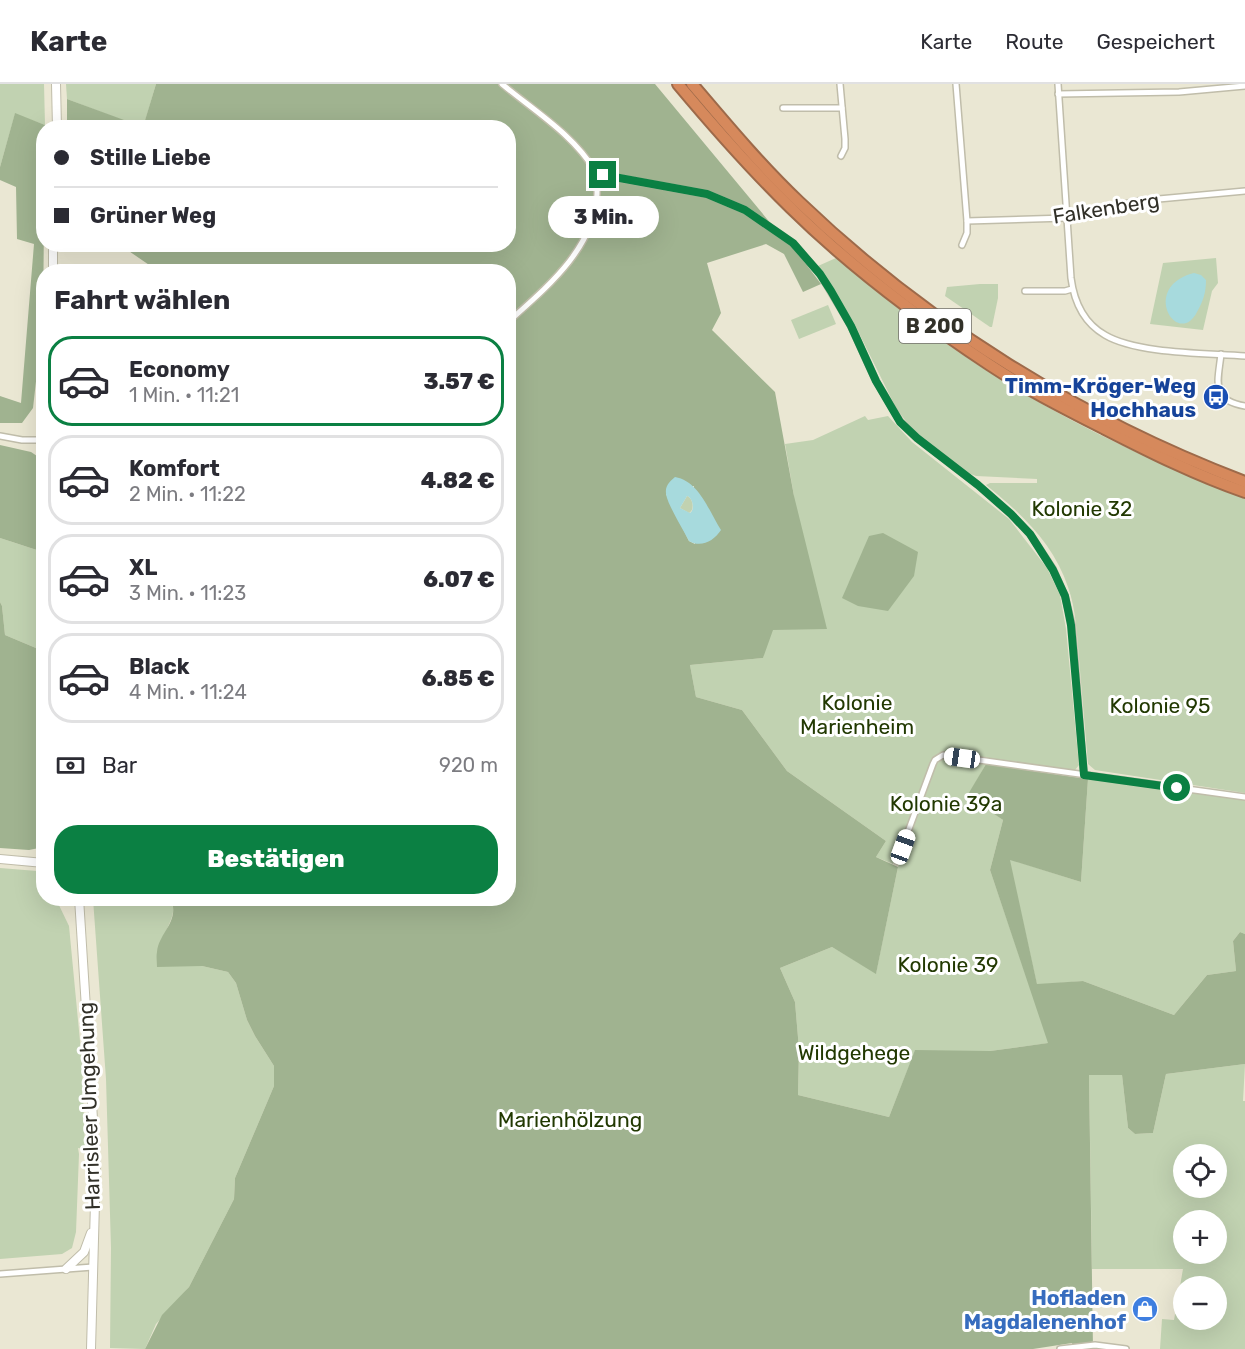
<!DOCTYPE html>
<html lang="de">
<head>
<meta charset="utf-8">
<style>
  body { margin:0; font-family:Rubik,sans-serif; background:#f7f7f7; color:#2b2b33; height:100vh; display:flex; flex-direction:column; font-size:22px; white-space:nowrap }
  * { box-sizing:border-box; margin:0 }
  p { font-size:20px; color:#7c7c81 }
  .icon { flex:none; width:33px; height:33px; fill:none; stroke:currentColor; stroke-width:2; stroke-linecap:round; stroke-linejoin:round }
  .map { position:relative; flex:1; overflow:hidden }
  .drawer { position:absolute; left:36px; top:180px; width:480px; height:642px; display:flex; flex-direction:column; background:#fff; border-radius:24px; box-shadow:0 6px 24px #0002 }
  .drawer>* { flex:none }
  .banner { position:absolute; left:36px; top:36px; width:480px; height:132px; border-radius:24px; box-shadow:0 6px 24px #0002; display:grid; align-content:center; height:132px; padding:0 18px; background:#fff }
  .tools { position:absolute; left:1173px; top:1060px; display:grid; gap:12px }
  .tools a { display:grid; place-items:center; width:54px; height:54px; border-radius:50%; background:#fff; box-shadow:0 6px 24px #0002; font-size:30px }
  .end { position:absolute; width:27px; height:27px; margin:-14px; border:8px solid #0b8043; background:#fff; box-shadow:0 0 0 3px #fff }
  .from { border-radius:50% }
  .bubble { position:absolute; height:42px; border-radius:21px; background:#fff; box-shadow:0 6px 24px #0002; font-size:20px; font-weight:800; line-height:42px; text-align:center }
  .car { position:absolute; width:18px; height:36px; margin:-18px -9px; border-radius:8px; box-shadow:0 0 4px 2px #0007; background:linear-gradient(#fff 24%,#345 0 40%,#fff 0 76%,#345 0 86%,#fff 0) }
  .banner b { display:flex; align-items:center; gap:21px; height:57px; font-size:22px }
  .banner b+b { border-top:2px solid #e1e1e2 }
  .banner i { width:15px; height:15px; background:#2b2b33 }
  ul { padding:0; list-style:none }
  li { display:flex; align-items:center; gap:18px; height:90px; margin:0 12px 9px; padding:0 6px; border:3px solid #e1e1e2; border-radius:24px }
  li div { flex:1 }
  li b { display:block; font-size:22px }
  li em { font-style:normal; font-weight:800 }
  li.on { border-color:#0b8043 }
  li>.icon { width:54px; height:54px; stroke-width:1.5 }
  h2 { padding:0 18px; font-size:27px; line-height:72px }
  .pay { display:flex; align-items:center; gap:15px; height:66px; padding:0 18px; font-size:22px }
  .pay p { margin-inline-start:auto }
  .primary-button { display:flex; gap:12px; margin-top:auto; padding:12px 18px }
  .primary-button a { flex:1; height:69px; border-radius:24px; background:#0b8043; color:#fff; font-size:24px; font-weight:800; line-height:69px; text-align:center }
  header { display:flex; align-items:center; gap:36px; box-sizing:border-box; height:84px; padding:0 30px; background:#fff; border-bottom:2px solid #e1e1e2 }
  header strong { font-size:28px }
  nav { display:flex; gap:33px; margin-inline-start:auto; font-size:21px }
  .map>svg:first-child { display:block }
  .green { fill:#c1d2b1; fill-rule:evenodd }
  .forest { fill:#a0b390; fill-rule:evenodd }
  .water { fill:#a7dadd; fill-rule:evenodd }
  .lines { fill:none; stroke-linecap:round; stroke-linejoin:round }
  .street-casing { stroke:#c0bdaa; stroke-width:8 }
  .secondary-casing { stroke:#c0bdaa; stroke-width:10 }
  .highway-casing { stroke:#9d6a4a; stroke-width:14 }
  .street { stroke:#fff; stroke-width:5 }
  .secondary { stroke:#fff; stroke-width:8 }
  .highway { stroke:#d6895c; stroke-width:10 }
  .route { stroke:#0b8043; stroke-width:8 }
  .labels { text-anchor:middle; dominant-baseline:central; stroke-width:6; stroke-linejoin:round; paint-order:stroke }
  .shield { fill:#fff; stroke:#706f69; stroke-width:1.5 }
  .shield-label { font-size:20px; font-weight:bold; fill:#323129 }
  .street-label { font-size:21px; fill:#323129; stroke:#fff }
  .transit-label { font-size:21px; font-weight:bold; fill:#164399; stroke:#fff; text-anchor:end }
  .park-label { font-size:21px; fill:#223902; stroke:#fff }
  .shop-label { font-size:21px; font-weight:bold; fill:#366cbe; stroke:#fff; text-anchor:end }
</style>
</head>
<body>
<header>
<strong>Karte</strong>
<nav><a>Karte</a><a>Route</a><a>Gespeichert</a></nav>
</header>
<div class="map">
<svg width="1245" height="1265" viewBox="0 0 1245 1265">
  <rect width="100%" height="100%" fill="#eae7d3"/>
  <g class="green">
    <polygon points="0,0 44,0 45,41 15,30 0,83"/>
    <polygon points="66,0 156,0 143,44 67,15"/>
    <path d="M836 174C876 207 916 240 960 269 1048 329 1145 376 1245 414V709L1095 686 1088 680C1085 645 1082 610 1079 575 1077 552 1076 525 1068 503 1054 460 1020 428 986 401L990 399H1037V395L976 392 968 389 911 344 896 324 854 239 818 182Z"/>
    <polygon points="1216,174 1218,199 1212,207 1203,246 1150,240 1163,179"/>
    <polygon points="980,200 998,200 998,214 992,243 990,243 945,212 947,203"/>
    <polygon points="828,221 836,240 799,255 791,236"/>
    <polygon points="865,332 868,336 888,332 912,358 1009,435 1047,484 1060,511 1066,545 1079,681 1075,686 944,668 938,670 931,677 893,780 876,773 886,757 787,687 742,626 696,613 690,581 763,574 794,412 785,360 813,356"/>
    <path d="M687 412C693 414 695 426 689 429L680 424Z"/>
    <polygon points="0,454 43,468 43,567 5,551 2,522 0,518"/>
    <polygon points="944,674 986,680 968,712 1003,736 990,786 1049,959 990,967 915,967 889,1033 798,1011 799,965 795,918 780,884 832,863 876,889 898,783 935,681"/>
    <polygon points="1088,695 1245,716 1245,850 1240,848 1233,857 1236,887 1207,891 1174,931 1083,897 1037,901 1009,775 1081,798"/>
    <polygon points="0,784 37,787 42,791 44,814 56,815 69,842 82,978 85,1065 78,1064 79,1070 76,1148 72,1164 62,1170 0,1175"/>
    <path d="M93 815H171C177 831 169 837 164 853 160 862 160 873 158 882H202L228 888 236 899 247 936 255 952 274 982V1002L235 1094 234 1115 189 1203 156 1240 145 1265 110 1264 111 1164 106 995Z"/>
    <path d="M1245 980 1243 1017H1245V1265H1160L1162 1235 1174 1236 1183 1185H1092L1089 991H1122L1128 1044 1135 1050 1153 1049 1166 990ZM1184 1071H1216V1104H1184ZM1184 1137H1216V1170H1184ZM1184 1203H1216V1236H1184Z"/>
  </g>
  <g class="forest">
    <path d="M156 0H655L772 141 794 164 821 200 803 208 784 170 766 160 707 179 721 229 712 246 775 308 794 412 827 545 773 546 763 574 690 581 696 613 742 626 787 687 886 757 876 773 898 783 876 890 832 863 780 884 795 918 799 965 798 1011 889 1033 915 966 990 967 1048 959 990 786 1003 736 967 712 986 680 1088 695 1081 798 1010 776 1037 900 1083 897 1174 931 1207 891 1236 887 1233 857 1240 848 1245 850V980L1166 990 1153 1049 1135 1050 1128 1044 1122 991H1089L1093 1265H1073L1072 1259 1033 1265H145L162 1231 189 1203 234 1115 235 1094 274 1002V982L255 952 247 936 236 899 228 888 202 882 157 883C157 878 156 873 157 868 159 848 180 838 171 815L508 814V188L158 187 120 161 508 160V44L67 43V15L143 43ZM694 402 695 460 689 457 666 410Z"/>
    <polygon points="15,29 45,41 43,235 33,324 22,339 0,339 0,312 21,319 34,160 17,155 16,103 0,96 0,83"/>
    <polygon points="0,361 31,368 37,372 43,468 0,454"/>
    <polygon points="883,449 918,468 914,492 888,527 858,522 842,514 869,452"/>
    <polygon points="0,518 2,522 5,551 43,567 44,763 29,766 0,764"/>
  </g>
  <g class="water">
    <path d="M1194 189 1201 191 1206 196C1206 209 1203 217 1197 228 1178 265 1139 203 1194 189Z"/>
    <path d="M675 393C699 397 709 427 721 446 714 457 701 464 689 457 684 447 666 418 666 409 665 402 670 397 675 393ZM687 412C693 414 695 426 690 429L680 424Z"/>
  </g>
  <g class="lines">
    <g class="street-casing">
      <g id="street">
        <path d="M502 0C533 26 574 51 595 87 598 94 597 103 597 110 594 165 547 203 508 238"/>
        <polyline points="840,0 845,55 845,64 841,72"/>
        <polyline points="956,0 967,137 967,149 962,161"/>
        <path d="M1058 0 1071 194C1074 217 1084 239 1105 251 1137 270 1207 269 1245 272"/>
        <polyline points="1058,10 1179,8 1245,2"/>
        <polyline points="783,24 842,24"/>
        <polyline points="596,90 707,110 745,126 793,159 820,190 851,242 876,297 900,337 917,354 978,401 1011,430 1030,450 1053,485 1065,512 1072,541 1084,691"/>
        <polyline points="967,137 1067,134 1137,117 1245,107"/>
        <polyline points="1025,207 1065,207 1072,205"/>
        <path d="M1221 270C1218 298 1210 316 1245 322"/>
        <polyline points="0,352 22,356 44,356"/>
        <polyline points="899,772 933,680 935,676 943,671 1245,713"/>
        <polyline points="0,1190 93,1183"/>
        <polyline points="1060,1265 1095,1261 1126,1265"/>
      </g>
    </g>
    <g class="secondary-casing">
      <g id="secondary">
        <polyline points="56,0 57,44"/>
        <polyline points="53,188 53,160"/>
        <polyline points="0,775 44,779"/>
        <polyline points="79,814 96,1082 91,1265"/>
        <polyline points="66,1185 84,1168 91,1149"/>
      </g>
    </g>
    <g class="highway-casing">
      <g id="highway">
        <path d="M678 0C714 43 751 85 791 124 849 181 922 236 990 281 1026 305 1066 325 1105 345 1150 368 1196 391 1245 408"/>
        <path d="M692 0C726 40 761 82 799 118 925 239 1081 336 1245 398"/>
      </g>
    </g>
    <use href="#street" class="street"/>
    <use href="#secondary" class="secondary"/>
    <use href="#highway" class="highway"/>
  </g>
  <g class="lines">
    <polyline class="route" points="603,91 707,110 745,126 793,159 820,190 831,207 851,242 876,297 900,338 917,354 978,401 1011,430 1030,450 1053,486 1065,512 1068,526 1071,541 1084,691 1177,704"/>
  </g>
  <defs>
    <g id="bus-disc" transform="scale(1.35)"><circle r="9.5" fill="#1a4fb4" stroke="#fff"/><path d="M-5-6H5V4H4V6H2V4H-2V6H-4V4H-5ZM-3.5-4V0h7V-4ZM-3.5 1.2v1.5H-2V1.2ZM2 1.2v1.5H3.5V1.2Z" fill="#fff"/></g>
    <g id="shop-disc" transform="scale(1.35)"><circle r="9.5" fill="#3f7fe0" stroke="#fff"/><path d="M-5-2.5h2.3a2.7 3.5 0 0 1 5.4 0H5L5.5 6h-11ZM-1.5-2.5h3a1.5 2.3 0 0 0-3 0Z" fill="#fff"/></g>
  </defs>
  <g fill-rule="evenodd">
    <use href="#bus-disc" x="1216" y="313"/>
    <use href="#shop-disc" x="1145" y="1225"/>
  </g>
  <g class="labels">
    <rect class="shield" x="899" y="225" width="72" height="34" rx="4.5"/>
    <g class="shield-label">
      <text x="935" y="242">B 200</text>
    </g>
    <g class="street-label">
      <text transform="translate(1106 124) rotate(-9)">Falkenberg</text>
      <text transform="translate(89 1022) rotate(-92)">Harrisleer Umgehung</text>
    </g>
    <g class="transit-label">
      <text x="1196" y="301">Timm-Kröger-Weg<tspan x="1196" dy="24">Hochhaus</tspan></text>
    </g>
    <g class="park-label">
      <text x="1082" y="424">Kolonie 32</text>
      <text x="857" y="618">Kolonie<tspan x="857" dy="24">Marienheim</tspan></text>
      <text x="1160" y="621">Kolonie 95</text>
      <text x="946" y="719">Kolonie 39a</text>
      <text x="948" y="880">Kolonie 39</text>
      <text x="854" y="968">Wildgehege</text>
      <text x="570" y="1035">Marienhölzung</text>
    </g>
    <g class="shop-label">
      <text x="1126" y="1213">Hofladen<tspan x="1126" dy="24">Magdalenenhof</tspan></text>
    </g>
  </g>
</svg>
<div class="tools">
<a><svg class="icon" aria-label="locate" viewBox="0 0 24 24"><circle cx="12" cy="12" r="6"/><path d="M12 2v4M12 18v4M2 12h4M18 12h4"/></svg></a>
<a>+</a>
<a>−</a>
</div>
<i class="end from" style="left:1177px;top:704px"></i>
<i class="end" style="left:603px;top:91px"></i>
<div class="bubble" style="left:548px;top:112px;width:111px">3 Min.</div>
<i class="car" style="left:962px;top:674px;rotate:278deg"></i>
<i class="car" style="left:903px;top:763px;rotate:20deg"></i>
<div class="banner">
<b><i class="from"></i>Stille Liebe</b>
<b><i></i>Grüner Weg</b>
</div>
<section class="drawer">
<h2>Fahrt wählen</h2>
<ul>
<li class="on"><svg class="icon" aria-label="car" viewBox="0 0 24 24"><path d="M5 17H2v-5l4-1 3-4h7l3 4 3 1v5h-3M9 17h6M6 11h13"/><circle cx="7" cy="17" r="2"/><circle cx="17" cy="17" r="2"/></svg><div><b>Economy</b><p>1 Min. · 11:21</p></div><em>3.57 €</em></li>
<li><svg class="icon" aria-label="car" viewBox="0 0 24 24"><path d="M5 17H2v-5l4-1 3-4h7l3 4 3 1v5h-3M9 17h6M6 11h13"/><circle cx="7" cy="17" r="2"/><circle cx="17" cy="17" r="2"/></svg><div><b>Komfort</b><p>2 Min. · 11:22</p></div><em>4.82 €</em></li>
<li><svg class="icon" aria-label="car" viewBox="0 0 24 24"><path d="M5 17H2v-5l4-1 3-4h7l3 4 3 1v5h-3M9 17h6M6 11h13"/><circle cx="7" cy="17" r="2"/><circle cx="17" cy="17" r="2"/></svg><div><b>XL</b><p>3 Min. · 11:23</p></div><em>6.07 €</em></li>
<li><svg class="icon" aria-label="car" viewBox="0 0 24 24"><path d="M5 17H2v-5l4-1 3-4h7l3 4 3 1v5h-3M9 17h6M6 11h13"/><circle cx="7" cy="17" r="2"/><circle cx="17" cy="17" r="2"/></svg><div><b>Black</b><p>4 Min. · 11:24</p></div><em>6.85 €</em></li>
</ul>
<div class="pay"><svg class="icon" aria-label="cash" viewBox="0 0 24 24"><path d="M3 7h18v10H3z"/><circle cx="12" cy="12" r="2"/></svg>Bar<p>920 m</p></div>
<div class="primary-button"><a>Bestätigen</a></div>
</section>
</div>
</body>
</html>
